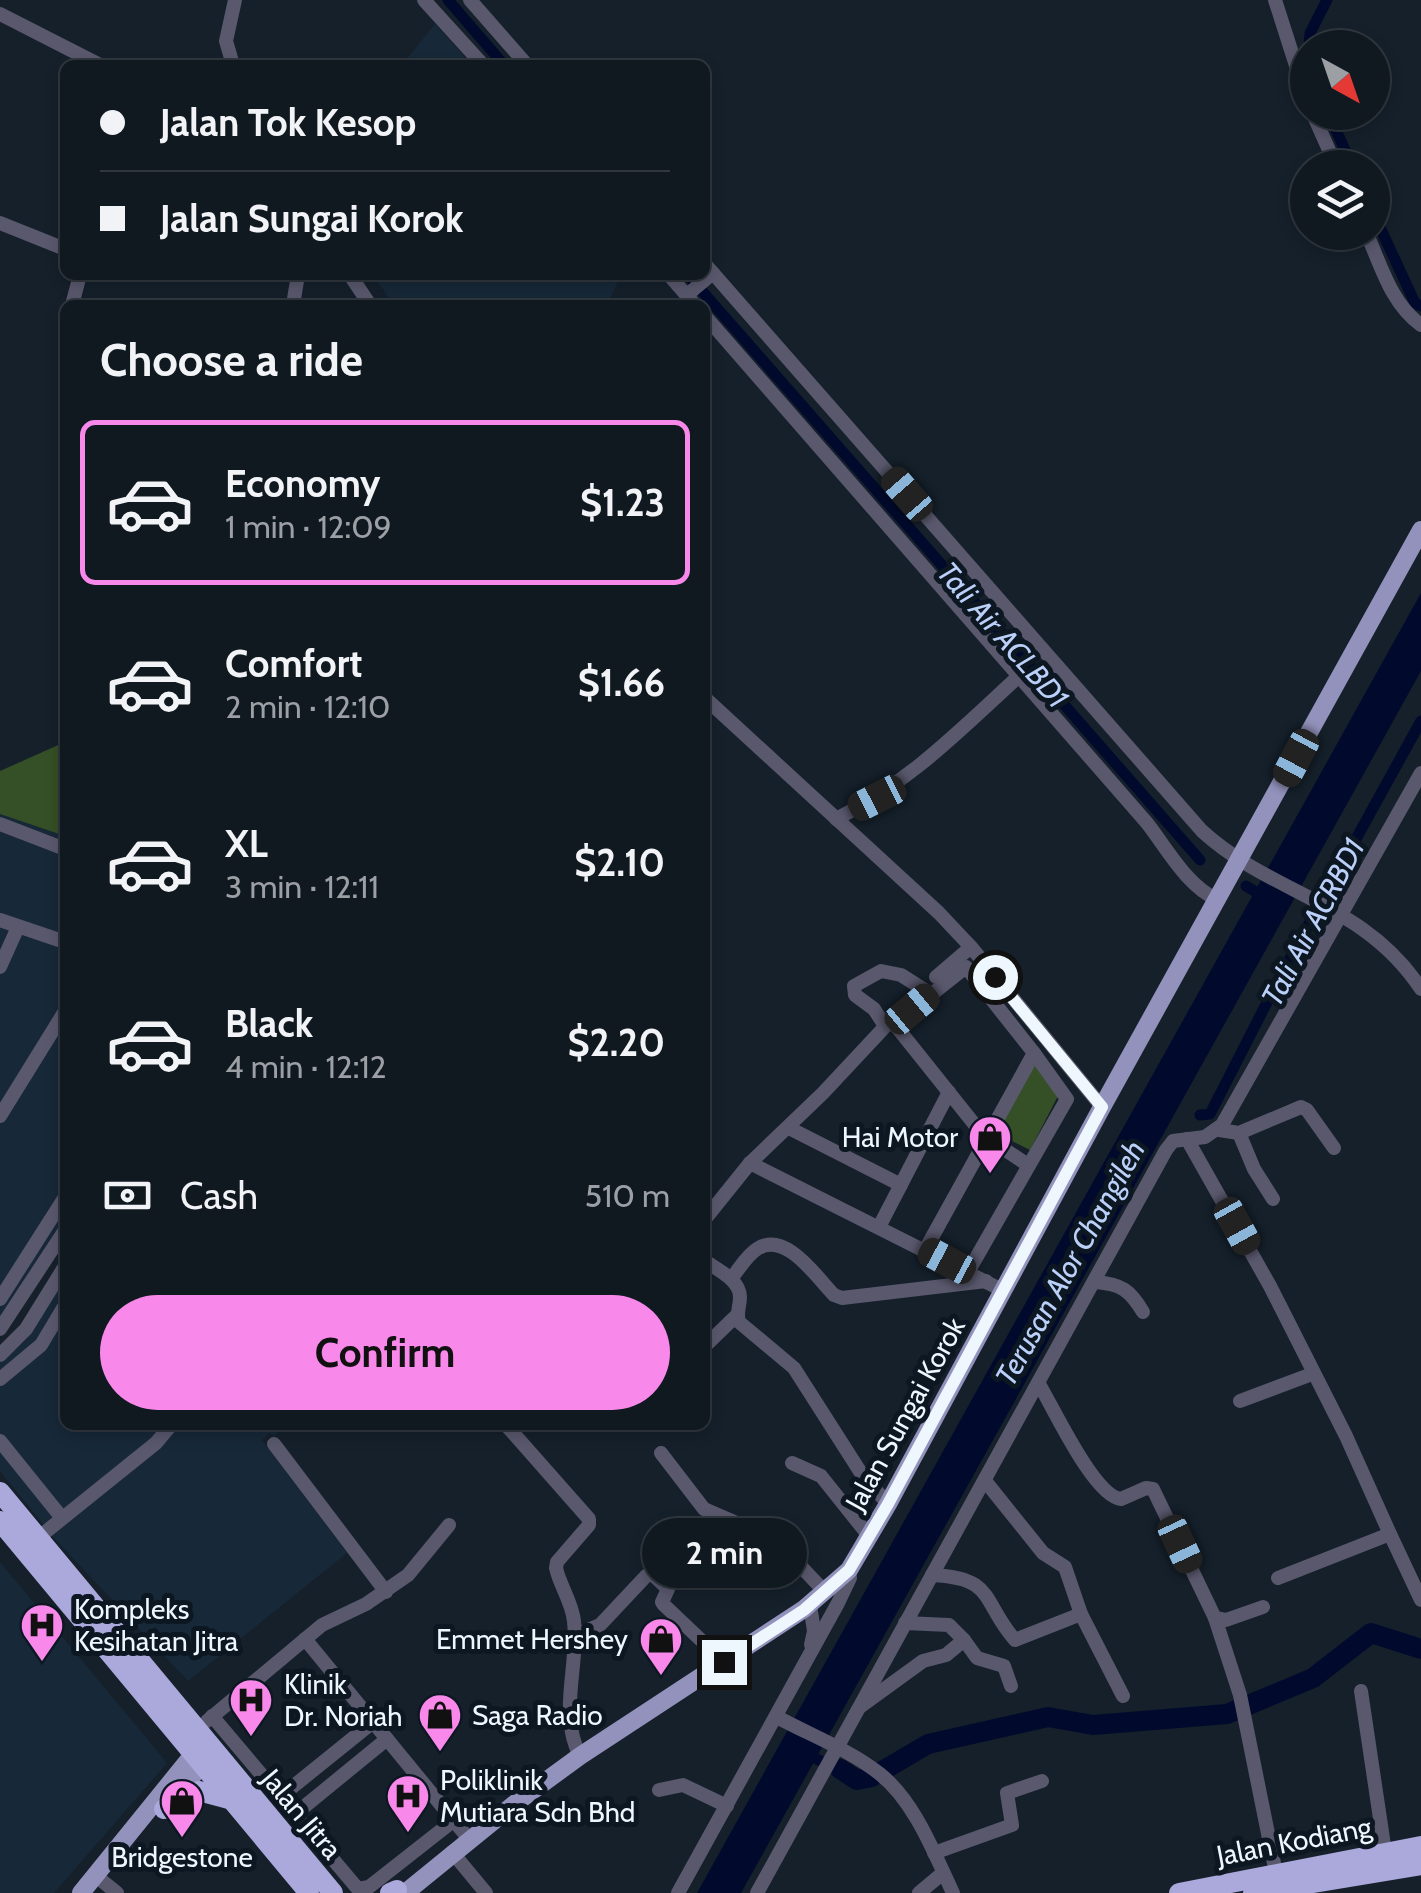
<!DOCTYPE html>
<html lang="en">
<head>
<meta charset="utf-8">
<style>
  body { margin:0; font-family:Cabin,sans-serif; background:#192129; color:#f1f3f6; height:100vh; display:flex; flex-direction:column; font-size:38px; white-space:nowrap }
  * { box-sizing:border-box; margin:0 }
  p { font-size:32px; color:#9ca0a5 }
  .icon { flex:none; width:55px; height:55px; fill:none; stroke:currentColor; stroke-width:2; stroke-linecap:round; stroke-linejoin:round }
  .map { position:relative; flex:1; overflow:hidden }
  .drawer { position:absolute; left:60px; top:300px; width:650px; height:1130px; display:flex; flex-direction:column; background:#101820; border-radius:15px; box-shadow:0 5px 15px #0003,0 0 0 2px #30373e }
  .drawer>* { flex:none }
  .banner { position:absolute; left:60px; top:60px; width:650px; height:220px; border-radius:15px; box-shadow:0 5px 15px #0003,0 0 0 2px #30373e; display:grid; align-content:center; height:220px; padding:0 40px; background:#101820 }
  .needle { width:65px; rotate:140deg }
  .tools { position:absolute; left:1290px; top:30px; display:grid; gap:20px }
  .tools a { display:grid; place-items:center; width:100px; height:100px; border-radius:50%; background:#101820; box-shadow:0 5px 15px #0003,0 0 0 2px #30373e; font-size:50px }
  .end { position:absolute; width:45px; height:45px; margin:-22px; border:12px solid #eef6fe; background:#111; box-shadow:0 0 0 5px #111 }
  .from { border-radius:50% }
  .bubble { position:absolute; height:70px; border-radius:35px; background:#101820; box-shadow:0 5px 15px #0003,0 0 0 2px #30373e; font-size:32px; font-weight:700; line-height:70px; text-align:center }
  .car { position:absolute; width:30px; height:60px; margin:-30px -15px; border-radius:12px; box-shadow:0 0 8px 2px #0007; background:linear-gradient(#222 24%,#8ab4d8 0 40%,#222 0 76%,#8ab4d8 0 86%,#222 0) }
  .banner b { display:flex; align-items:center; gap:35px; height:95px; font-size:38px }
  .banner b+b { border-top:2px solid #30373e }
  .banner i { width:25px; height:25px; background:#f1f3f6 }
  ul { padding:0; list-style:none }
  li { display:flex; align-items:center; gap:30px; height:165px; margin:0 20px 15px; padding:0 20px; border:5px solid transparent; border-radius:15px }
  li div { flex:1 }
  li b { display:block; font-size:38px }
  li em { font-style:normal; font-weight:700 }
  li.selected { border-color:#f888ea }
  li>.icon { width:90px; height:90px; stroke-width:1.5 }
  h2 { padding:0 40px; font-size:45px; line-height:120px }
  .pay { display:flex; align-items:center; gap:25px; height:110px; padding:0 40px; font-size:38px }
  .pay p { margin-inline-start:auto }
  .button { display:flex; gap:20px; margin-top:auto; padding:20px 40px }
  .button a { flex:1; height:115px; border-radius:60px; background:#f888ea; color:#111; font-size:40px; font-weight:700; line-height:115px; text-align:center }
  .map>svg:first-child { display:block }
  .built { fill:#172838 }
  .green { fill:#354f26 }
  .water { fill:#010a2d }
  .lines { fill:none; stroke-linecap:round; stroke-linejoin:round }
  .canal { stroke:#010a2d; stroke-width:11 }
  .river { stroke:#010a2d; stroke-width:20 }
  .minor { stroke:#59586d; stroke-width:14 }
  .major { stroke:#9392bc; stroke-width:18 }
  .highway { stroke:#aba8dc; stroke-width:20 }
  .route { stroke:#eef6fe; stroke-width:12 }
  .labels { text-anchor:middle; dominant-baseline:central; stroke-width:10; stroke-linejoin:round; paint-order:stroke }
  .poi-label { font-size:28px; fill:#eef6fe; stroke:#0c1722; text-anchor:start }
  .street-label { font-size:28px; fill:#eef6fe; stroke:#0c1722 }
  .water-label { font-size:30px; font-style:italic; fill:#bbd0f9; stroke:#0c1722 }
</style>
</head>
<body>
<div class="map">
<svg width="1421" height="1893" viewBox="0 0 1421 1893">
  <rect width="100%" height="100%" fill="#15202b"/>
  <g class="built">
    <polygon points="435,24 472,65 402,65"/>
    <polygon points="373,275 621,275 607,305 394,305"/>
    <polygon points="0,814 65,836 65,1218 0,1320"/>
    <polygon points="65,1277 65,1425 284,1425 274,1436 269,1433 262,1440 347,1553 188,1681 54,1538 0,1471 0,1363 27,1339"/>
    <polygon points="0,1562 167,1763 54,1893 0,1893"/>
  </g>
  <g class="green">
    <polygon points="65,742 65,833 62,835 0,814 0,771"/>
    <polygon points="1034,1058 1059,1094 1030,1150 996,1133"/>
  </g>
  <polygon class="water" points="1421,593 1421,671 741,1893 697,1893"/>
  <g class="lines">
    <g class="canal">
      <polyline points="448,0 504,65"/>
      <polyline points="1309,48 1310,33 1327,0"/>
      <polyline points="1328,112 1353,168"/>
      <polyline points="1372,210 1415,303 1421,306"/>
      <polyline points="688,275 1200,860"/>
      <polyline points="1246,886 1268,899"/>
      <polyline points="1200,1115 1210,1114 1282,973 1421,721"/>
      <polyline points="802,1753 840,1769"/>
    </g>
    <g class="river">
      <polyline points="840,1769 857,1780 872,1777"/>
      <polyline points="882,1771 928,1744 1048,1717 1093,1725 1227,1714 1313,1678 1371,1633 1421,1649"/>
    </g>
    <g class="minor">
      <polyline points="424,0 483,65"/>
      <polyline points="470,0 527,65"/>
      <polyline points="1275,0 1308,103"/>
      <polyline points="0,14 100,65"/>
      <polyline points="233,65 226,41 235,0"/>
      <polyline points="1312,112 1337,168"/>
      <polyline points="0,223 65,249"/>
      <path d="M1366 232C1381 265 1391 304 1421 325"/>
      <path d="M705 264 1202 831C1272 895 1364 902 1421 989"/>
      <polyline points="350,275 370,305"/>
      <polyline points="669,275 695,305"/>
      <polyline points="687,295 713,273"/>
      <polyline points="72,305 80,275"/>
      <polyline points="293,305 298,275"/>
      <path d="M705 316 1147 823C1168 850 1187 886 1218 900"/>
      <polyline points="705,698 939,913 971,947 1102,1107"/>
      <path d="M836 819C909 783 960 730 1019 676"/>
      <polyline points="0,824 65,849"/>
      <polyline points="0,920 65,942"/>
      <polyline points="0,967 18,927"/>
      <polyline points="936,977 971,947"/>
      <polyline points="891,1020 983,1135 1028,1165"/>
      <polyline points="894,1024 966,967 1034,1053 925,1250"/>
      <polyline points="885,1026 874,1009 855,995 854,986 881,971 901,975 923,989"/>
      <polyline points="0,1116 65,1011"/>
      <polyline points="789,1128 901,1185"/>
      <polyline points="1219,1130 1239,1133 1301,1107 1307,1110 1334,1148"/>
      <polyline points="1239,1133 1254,1169 1273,1199"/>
      <polyline points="1187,1139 1270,1286 1346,1436 1390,1534 1278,1578"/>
      <polyline points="750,1163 1004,1291"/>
      <polyline points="705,1219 750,1163 823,1093 895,1016"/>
      <polyline points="879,1227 949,1092"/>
      <path d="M705 1261C718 1270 740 1280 740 1297 740 1307 736 1312 739 1322L794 1368 861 1473 888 1504"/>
      <polyline points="968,1272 1067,1099 1034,1053"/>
      <path d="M731 1279C739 1269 747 1255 757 1249 786 1230 817 1278 834 1295L842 1298 986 1281"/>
      <path d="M1096 1282C1121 1284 1130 1290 1143 1312"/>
      <polyline points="0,1299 65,1197"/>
      <polyline points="0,1329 65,1230"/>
      <polyline points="705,1346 736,1316"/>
      <polyline points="0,1355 26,1329 65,1266"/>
      <polyline points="0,1379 41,1345 65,1305"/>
      <path d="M1039 1384C1054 1409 1094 1496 1121 1499L1146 1488 1153 1489 1215 1618 1226 1620 1263 1607"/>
      <polyline points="1240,1401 1312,1374"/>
      <path d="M506 1425 589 1519V1525L557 1562 556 1568C560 1586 572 1602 574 1621 579 1667 558 1713 580 1756"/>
      <polyline points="0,1441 62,1518"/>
      <polyline points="274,1444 386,1592"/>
      <polyline points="661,1453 704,1509 762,1534 792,1557 825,1592"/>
      <polyline points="792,1463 821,1476 869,1536"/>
      <polyline points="986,1482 1043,1553 1065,1567 1081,1614"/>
      <polyline points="1390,1534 1421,1600"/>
      <polyline points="38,1538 156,1443 171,1425"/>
      <path d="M932 1575C996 1578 981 1601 1015 1640L1081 1614 1123 1696"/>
      <polyline points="810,1605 814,1631 811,1645"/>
      <polyline points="1215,1618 1240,1695 1276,1873"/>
      <polyline points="574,1636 600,1625 646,1576 652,1574 668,1589 662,1602 664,1605 724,1662"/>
      <polyline points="305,1639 469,1839"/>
      <polyline points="964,1640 977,1658 1004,1666 1011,1686"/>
      <polyline points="1361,1691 1385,1852"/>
      <polyline points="861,1706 923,1661 946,1655 964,1640 949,1625 905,1623"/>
      <polyline points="212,1716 358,1889 369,1887 453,1821"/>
      <path d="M777 1717C810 1735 850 1750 880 1774 915 1802 934 1853 953 1893"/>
      <polyline points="207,1721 322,1625 366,1604 408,1575 449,1525"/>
      <polyline points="659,1790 683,1785 727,1806"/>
      <polyline points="280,1797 373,1722"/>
      <polyline points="294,1815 387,1739"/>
      <polyline points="452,1852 486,1893"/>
      <polyline points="934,1853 1012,1825 1007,1793 1042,1781"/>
      <polyline points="96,1876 117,1893"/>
      <polyline points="678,1893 838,1603 850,1578 849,1570"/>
      <polyline points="757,1893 1166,1150 1173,1141 1205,1137 1222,1125 1421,773"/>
      <polyline points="919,1893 943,1873"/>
    </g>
    <g class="major">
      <polyline points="168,1805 209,1756"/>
      <polyline points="81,1893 200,1746"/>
      <polyline points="405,1893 517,1802 580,1756 804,1609 849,1570 888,1504 1102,1107 1421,530"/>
    </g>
    <g class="highway">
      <polyline points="0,1492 333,1893"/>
      <polyline points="0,1521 309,1893"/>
      <polyline points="164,1809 199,1791 229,1799"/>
      <polyline points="390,1893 397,1890"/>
      <polyline points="1179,1893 1421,1846"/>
      <polyline points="1253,1893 1421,1865"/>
    </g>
  </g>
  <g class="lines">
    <polyline class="route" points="724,1662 804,1610 849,1570 888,1504 1102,1107 995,977"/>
  </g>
  <defs>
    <g id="shop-pin" transform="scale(2.25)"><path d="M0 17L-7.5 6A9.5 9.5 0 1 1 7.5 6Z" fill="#f888ea" stroke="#0c1722"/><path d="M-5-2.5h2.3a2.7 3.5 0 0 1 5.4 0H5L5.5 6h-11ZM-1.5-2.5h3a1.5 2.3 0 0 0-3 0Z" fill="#111"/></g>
    <g id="hospital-pin" transform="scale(2.25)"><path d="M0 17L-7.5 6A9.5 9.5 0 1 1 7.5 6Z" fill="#f888ea" stroke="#0c1722"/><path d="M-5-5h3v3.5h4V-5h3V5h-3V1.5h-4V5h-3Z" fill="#111"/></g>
  </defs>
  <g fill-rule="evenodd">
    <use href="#shop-pin" x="990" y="1137"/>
    <use href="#hospital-pin" x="42" y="1625"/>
    <use href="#shop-pin" x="661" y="1639"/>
    <use href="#hospital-pin" x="251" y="1700"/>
    <use href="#shop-pin" x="440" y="1715"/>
    <use href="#hospital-pin" x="408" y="1796"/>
    <use href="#shop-pin" x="182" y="1801"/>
  </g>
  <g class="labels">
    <g class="poi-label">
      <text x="958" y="1137" text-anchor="end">Hai Motor</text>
      <text x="74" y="1609">Kompleks<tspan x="74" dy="32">Kesihatan Jitra</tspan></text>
      <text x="628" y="1639" text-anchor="end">Emmet Hershey</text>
      <text x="284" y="1684">Klinik<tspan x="284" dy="32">Dr. Noriah</tspan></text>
      <text x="472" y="1715">Saga Radio</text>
      <text x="440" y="1780">Poliklinik<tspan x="440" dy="32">Mutiara Sdn Bhd</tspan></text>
      <text x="182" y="1857" text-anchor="middle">Bridgestone</text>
    </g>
    <g class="street-label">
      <text transform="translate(905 1414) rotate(-61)">Jalan Sungai Korok</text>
      <text transform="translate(302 1814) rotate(50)">Jalan Jitra</text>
      <text transform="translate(1294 1841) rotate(-11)">Jalan Kodiang</text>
    </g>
    <g class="water-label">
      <text transform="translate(1003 635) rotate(49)">Tali Air ACLBD1</text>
      <text transform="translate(1313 922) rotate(-62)">Tali Air ACRBD1</text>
      <text transform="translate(1070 1263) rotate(-61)">Terusan Alor Changileh</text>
    </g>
  </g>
</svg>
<div class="tools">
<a><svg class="needle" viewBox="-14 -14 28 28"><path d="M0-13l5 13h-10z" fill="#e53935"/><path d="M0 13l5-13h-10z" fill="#9ca0a5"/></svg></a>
<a><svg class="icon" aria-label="layers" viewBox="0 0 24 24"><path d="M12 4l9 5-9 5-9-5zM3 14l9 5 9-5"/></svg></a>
</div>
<i class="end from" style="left:995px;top:977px"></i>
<i class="end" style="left:724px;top:1662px"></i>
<div class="bubble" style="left:642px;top:1518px;width:165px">2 min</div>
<i class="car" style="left:907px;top:494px;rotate:319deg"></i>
<i class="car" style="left:1296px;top:758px;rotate:208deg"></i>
<i class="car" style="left:877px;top:798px;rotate:243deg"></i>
<i class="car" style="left:912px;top:1009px;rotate:50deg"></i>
<i class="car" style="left:1237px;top:1226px;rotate:151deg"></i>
<i class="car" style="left:947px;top:1261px;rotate:298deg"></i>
<i class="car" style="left:1180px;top:1544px;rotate:155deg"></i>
<div class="banner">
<b><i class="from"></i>Jalan Tok Kesop</b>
<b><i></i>Jalan Sungai Korok</b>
</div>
<section class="drawer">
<h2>Choose a ride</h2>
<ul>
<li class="selected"><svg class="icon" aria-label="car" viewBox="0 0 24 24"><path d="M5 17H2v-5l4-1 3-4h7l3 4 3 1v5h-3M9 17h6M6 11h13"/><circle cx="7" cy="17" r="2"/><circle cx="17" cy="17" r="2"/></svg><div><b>Economy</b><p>1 min · 12:09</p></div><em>$1.23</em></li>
<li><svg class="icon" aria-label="car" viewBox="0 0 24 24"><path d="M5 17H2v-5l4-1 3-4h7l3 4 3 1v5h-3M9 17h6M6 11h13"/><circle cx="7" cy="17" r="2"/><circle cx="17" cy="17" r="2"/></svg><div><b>Comfort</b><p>2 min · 12:10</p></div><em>$1.66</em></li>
<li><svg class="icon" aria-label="car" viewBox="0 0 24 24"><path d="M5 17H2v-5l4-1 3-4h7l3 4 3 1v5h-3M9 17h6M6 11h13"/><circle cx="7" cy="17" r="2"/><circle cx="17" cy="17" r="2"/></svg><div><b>XL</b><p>3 min · 12:11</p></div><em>$2.10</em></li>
<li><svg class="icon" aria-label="car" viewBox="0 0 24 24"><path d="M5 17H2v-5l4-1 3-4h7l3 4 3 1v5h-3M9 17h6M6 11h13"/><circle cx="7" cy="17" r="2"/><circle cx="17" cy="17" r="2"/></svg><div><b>Black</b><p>4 min · 12:12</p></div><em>$2.20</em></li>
</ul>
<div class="pay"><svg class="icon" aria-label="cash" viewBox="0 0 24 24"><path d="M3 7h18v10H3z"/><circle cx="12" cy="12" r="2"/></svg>Cash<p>510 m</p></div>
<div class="button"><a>Confirm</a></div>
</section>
</div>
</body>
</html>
